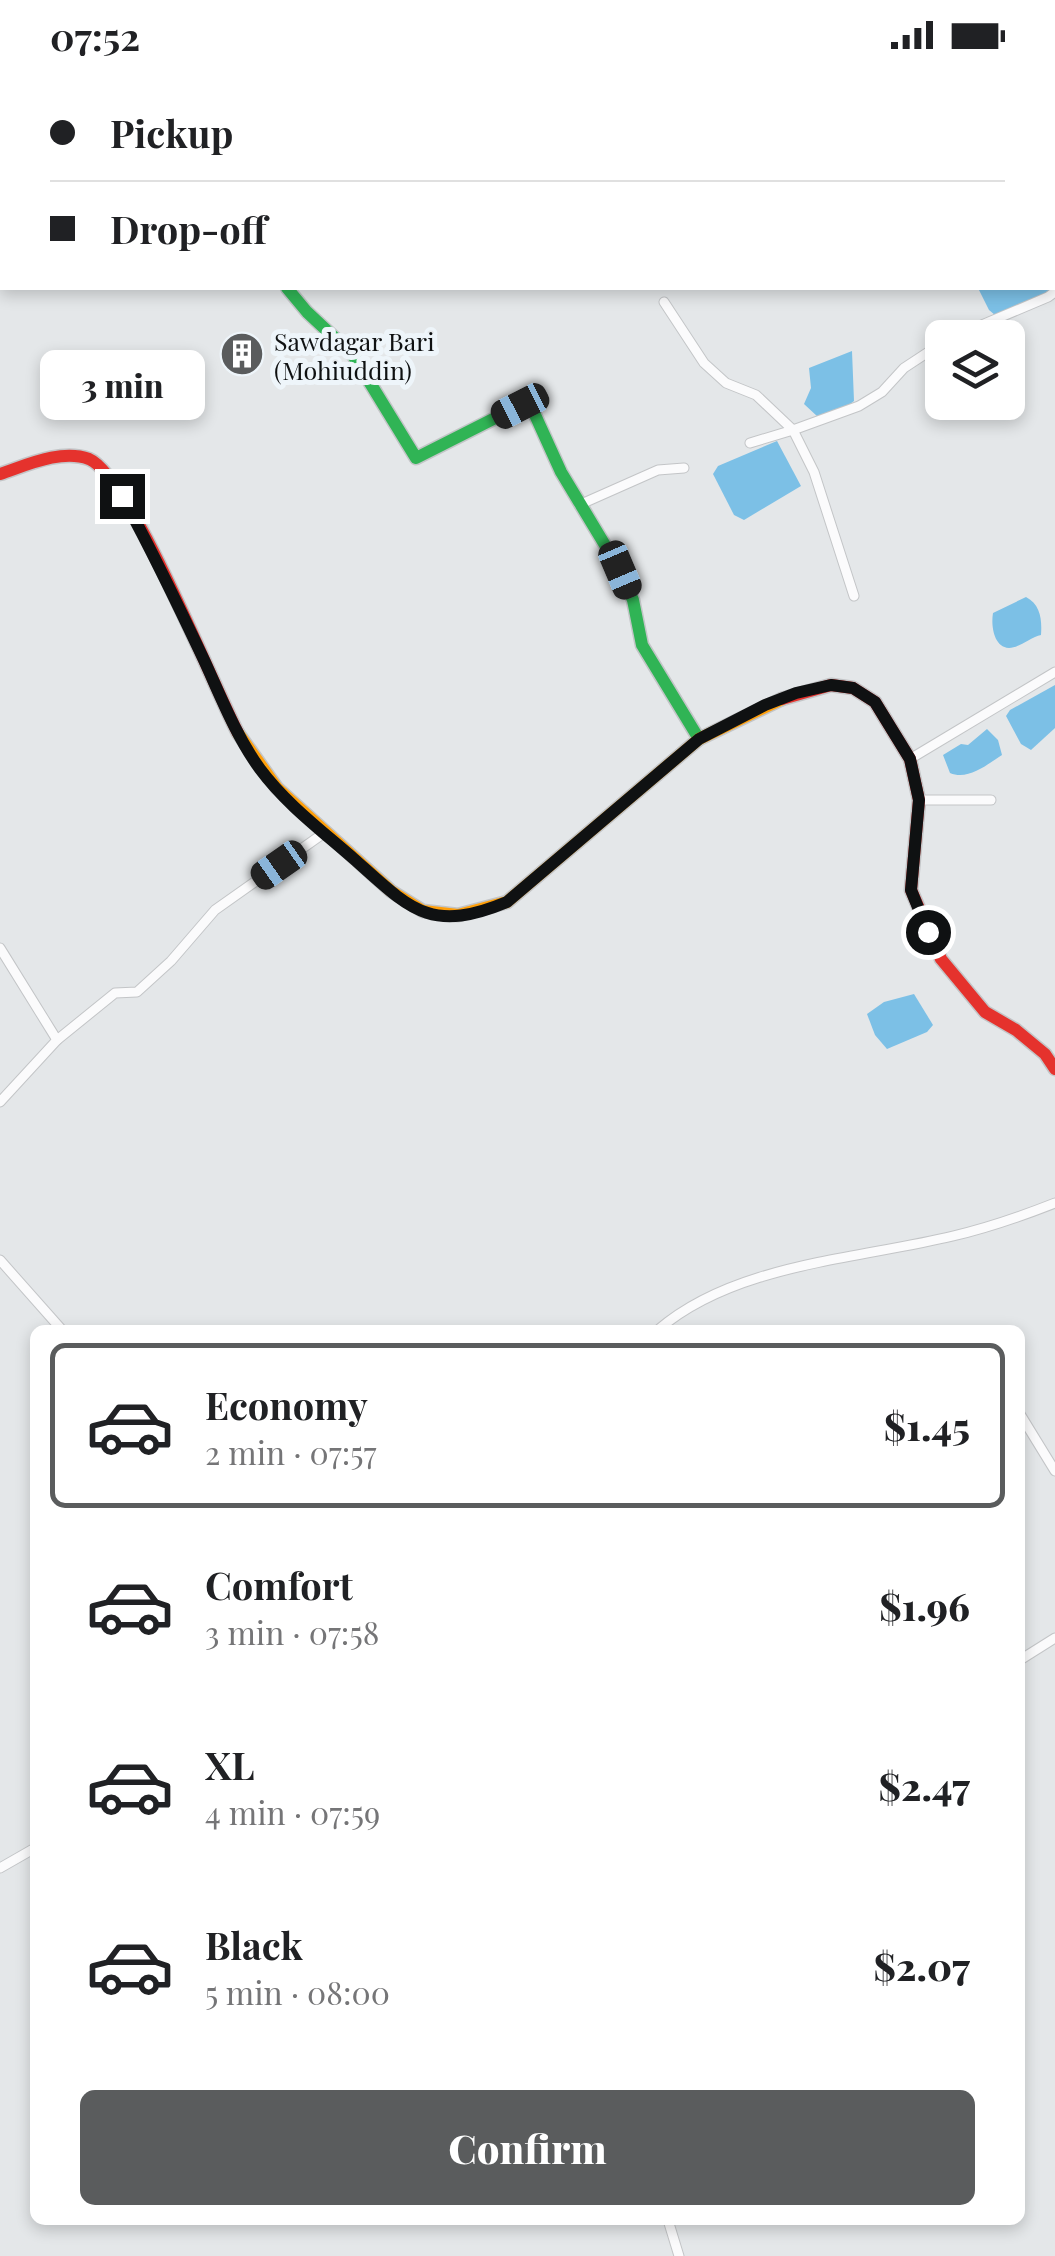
<!DOCTYPE html>
<html lang="en">
<head>
<meta charset="utf-8">
<style>
  body { margin:0; font-family:"Playfair Display",serif; background:#f6f6f6; color:#202124; height:100vh; display:flex; flex-direction:column; font-size:38px; white-space:nowrap }
  * { box-sizing:border-box; margin:0 }
  p { font-size:32px; color:#757577 }
  .icon { flex:none; width:55px; height:55px; fill:none; stroke:currentColor; stroke-width:2; stroke-linecap:round; stroke-linejoin:round }
  .map { position:relative; flex:1; overflow:hidden }
  .panel { position:absolute; left:30px; top:1255px; width:995px; height:900px; display:flex; flex-direction:column; background:#fff; border-radius:15px; box-shadow:0 5px 15px #0003 }
  .panel>* { flex:none }
  .guide { position:absolute; left:0px; top:0px; width:1055px; height:220px; box-shadow:0 5px 15px #0003; display:grid; align-content:center; height:220px; padding:0 50px; background:#fff }
  .tools { position:absolute; left:925px; top:250px; display:grid; gap:20px }
  .tools a { display:grid; place-items:center; width:100px; height:100px; border-radius:15px; background:#fff; box-shadow:0 5px 15px #0003; font-size:50px }
  .end { position:absolute; width:45px; height:45px; margin:-22px; border:12px solid #0f1112; background:#fff; box-shadow:0 0 0 5px #fff }
  .from { border-radius:50% }
  .bubble { position:absolute; height:70px; border-radius:15px; background:#fff; box-shadow:0 5px 15px #0003; font-size:32px; font-weight:800; line-height:70px; text-align:center }
  .car { position:absolute; width:30px; height:60px; margin:-30px -15px; border-radius:12px; box-shadow:0 0 8px 2px #0007; background:linear-gradient(#222 24%,#8ab4d8 0 40%,#222 0 76%,#8ab4d8 0 86%,#222 0) }
  .guide b { display:flex; align-items:center; gap:35px; height:95px; font-size:38px }
  .guide b+b { border-top:2px solid #e0e0e0 }
  .guide i { width:25px; height:25px; background:#202124 }
  ul { padding:18px 0 0; list-style:none }
  li { display:flex; align-items:center; gap:30px; height:165px; margin:0 20px 15px; padding:0 30px; border:5px solid transparent; border-radius:15px }
  li div { flex:1 }
  li b { display:block; font-size:38px }
  li em { font-style:normal; font-weight:800 }
  li.current { border-color:#5a5c5d }
  li>.icon { width:90px; height:90px; stroke-width:1.5 }
  .primary-button { display:flex; gap:20px; margin-top:auto; padding:20px 50px }
  .primary-button a { flex:1; height:115px; border-radius:15px; background:#5a5c5d; color:#fff; font-size:40px; font-weight:800; line-height:115px; text-align:center }
  .status { display:flex; justify-content:space-between; align-items:center; height:70px; padding:0 50px; background:#fff; direction:ltr }
  .status svg { height:28px; fill:currentColor }
  .map>svg:first-child { display:block }
  .water { fill:#7cc0e6 }
  .lines { fill:none; stroke-linecap:round; stroke-linejoin:round }
  .street-casing { stroke:#c3c5c7; stroke-width:11 }
  .fast-casing { stroke:#c3c5c7; stroke-width:15 }
  .slow-casing { stroke:#c3c5c7; stroke-width:15 }
  .jam-casing { stroke:#c3c5c7; stroke-width:15 }
  .street { stroke:#fbfbfc; stroke-width:9 }
  .fast { stroke:#30b455; stroke-width:12 }
  .slow { stroke:#ff9f0a; stroke-width:12 }
  .jam { stroke:#e5322d; stroke-width:12 }
  .route { stroke:#0f1112; stroke-width:12 }
  .labels { text-anchor:middle; dominant-baseline:central; stroke-width:10; stroke-linejoin:round; paint-order:stroke }
  .poi-label { font-size:25px; fill:#0f1112; stroke:#eef5fa; text-anchor:start }
</style>
</head>
<body>
<div class="status"><b>07:52</b><svg viewBox="0 0 49 12"><path d="M0 12V9h3v3zM5 12V6h3v6zM10 12V3h3v9zM15 12V0h3v12zM26 1h20v11H26zM47 4h2v5h-2z"/></svg></div>
<div class="map">
<svg width="1055" height="2186" viewBox="0 0 1055 2186">
  <rect width="100%" height="100%" fill="#e4e7e9"/>
  <g class="water">
    <polygon points="1053,199 1055,214 1050,221 995,245 989,240 978,218 1052,218"/>
    <path d="M852 281 854 331C844 340 831 340 818 347L804 334 811 318 809 298Z"/>
    <polygon points="777,371 801,416 744,450 734,445 713,404 718,396"/>
    <path d="M1026 527C1041 535 1042 550 1041 565 1031 567 1019 578 1009 578 993 577 991 554 993 543Z"/>
    <polygon points="1055,615 1055,658 1031,680 1021,674 1006,646 1010,640"/>
    <path d="M987 659 998 670 1002 685C989 693 969 711 950 703L943 685 961 674 968 675Z"/>
    <polygon points="914,924 933,955 927,962 887,979 875,965 867,944 884,932"/>
  </g>
  <g class="lines">
    <g class="street-casing">
      <g id="street">
        <polyline points="196,0 197,2"/>
        <polyline points="978,0 979,2"/>
        <polyline points="1052,163 1055,164"/>
        <polyline points="664,232 704,293 726,313 756,325 793,360 859,336 882,322 904,298 942,273"/>
        <polyline points="951,268 1048,227 1055,222"/>
        <polyline points="750,373 793,360 814,402 854,526"/>
        <polyline points="579,435 658,400 684,398"/>
        <polyline points="910,689 1055,602"/>
        <polyline points="919,730 991,730"/>
        <polyline points="0,878 57,970"/>
        <polyline points="0,1032 57,970 115,923 137,922 171,891 215,840 324,763"/>
        <polyline points="0,1190 62,1260"/>
        <path d="M658 1260C734 1194 858 1189 953 1166 988 1158 1022 1146 1055 1133"/>
        <polyline points="1020,1344 1055,1401"/>
        <polyline points="1020,1590 1055,1568"/>
        <polyline points="0,1798 35,1778"/>
        <polyline points="668,2150 679,2186"/>
      </g>
    </g>
    <g class="fast-casing">
      <polyline id="fast" points="287,218 307,242 353,285 416,388 519,336 531,336 561,402 620,500 633,530 642,575 699,669"/>
    </g>
    <g class="slow-casing">
      <polyline id="slow" points="238,663 277,718 391,821 423,841 458,845 507,832 699,669 782,629"/>
    </g>
    <g class="jam-casing">
      <g id="jam">
        <path d="M0 404C27 395 61 379 89 389 130 406 212 614 238 663"/>
        <polyline points="782,629 831,615 853,618 875,632 910,689 919,730 911,820 941,889 985,942 1016,960 1045,984 1055,999"/>
      </g>
    </g>
    <use href="#street" class="street"/>
    <use href="#fast" class="fast"/>
    <use href="#slow" class="slow"/>
    <use href="#jam" class="jam"/>
  </g>
  <g class="lines">
    <path class="route" d="M122 426C152 480 178 535 204 590 221 627 236 666 260 699 286 734 321 760 354 789 410 839 430 864 507 832L699 669 765 635 796 623 831 615 853 618 875 632 910 689 919 730 911 820 928 862"/>
  </g>
  <defs>
    <g id="building-disc" transform="scale(2.25)"><circle r="9.5" fill="#5a5c5d" stroke="#eef5fa"/><path d="M-4-6H4V6H1V3H-1V6H-4ZM-2.5-4.3h1.7v1.8h-1.7ZM.8-4.3h1.7v1.8H.8ZM-2.5-1h1.7V.8h-1.7ZM.8-1h1.7V.8H.8Z" fill="#fff"/></g>
  </defs>
  <g fill-rule="evenodd">
    <use href="#building-disc" x="242" y="284"/>
  </g>
  <g class="labels">
    <g class="poi-label">
      <text x="274" y="270">Sawdagar Bari<tspan x="274" dy="29">(Mohiuddin)</tspan></text>
    </g>
  </g>
</svg>
<div class="tools">
<a><svg class="icon" aria-label="layers" viewBox="0 0 24 24"><path d="M12 4l9 5-9 5-9-5zM3 14l9 5 9-5"/></svg></a>
</div>
<i class="end from" style="left:928px;top:862px"></i>
<i class="end" style="left:122px;top:426px"></i>
<div class="bubble" style="left:40px;top:280px;width:165px">3 min</div>
<i class="car" style="left:520px;top:336px;rotate:243deg"></i>
<i class="car" style="left:620px;top:500px;rotate:157deg"></i>
<i class="car" style="left:279px;top:795px;rotate:235deg"></i>
<div class="guide">
<b><i class="from"></i>Pickup</b>
<b><i></i>Drop-off</b>
</div>
<section class="panel">
<ul>
<li class="current"><svg class="icon" aria-label="car" viewBox="0 0 24 24"><path d="M5 17H2v-5l4-1 3-4h7l3 4 3 1v5h-3M9 17h6M6 11h13"/><circle cx="7" cy="17" r="2"/><circle cx="17" cy="17" r="2"/></svg><div><b>Economy</b><p>2 min · 07:57</p></div><em>$1.45</em></li>
<li><svg class="icon" aria-label="car" viewBox="0 0 24 24"><path d="M5 17H2v-5l4-1 3-4h7l3 4 3 1v5h-3M9 17h6M6 11h13"/><circle cx="7" cy="17" r="2"/><circle cx="17" cy="17" r="2"/></svg><div><b>Comfort</b><p>3 min · 07:58</p></div><em>$1.96</em></li>
<li><svg class="icon" aria-label="car" viewBox="0 0 24 24"><path d="M5 17H2v-5l4-1 3-4h7l3 4 3 1v5h-3M9 17h6M6 11h13"/><circle cx="7" cy="17" r="2"/><circle cx="17" cy="17" r="2"/></svg><div><b>XL</b><p>4 min · 07:59</p></div><em>$2.47</em></li>
<li><svg class="icon" aria-label="car" viewBox="0 0 24 24"><path d="M5 17H2v-5l4-1 3-4h7l3 4 3 1v5h-3M9 17h6M6 11h13"/><circle cx="7" cy="17" r="2"/><circle cx="17" cy="17" r="2"/></svg><div><b>Black</b><p>5 min · 08:00</p></div><em>$2.07</em></li>
</ul>
<div class="primary-button"><a>Confirm</a></div>
</section>
</div>
</body>
</html>
